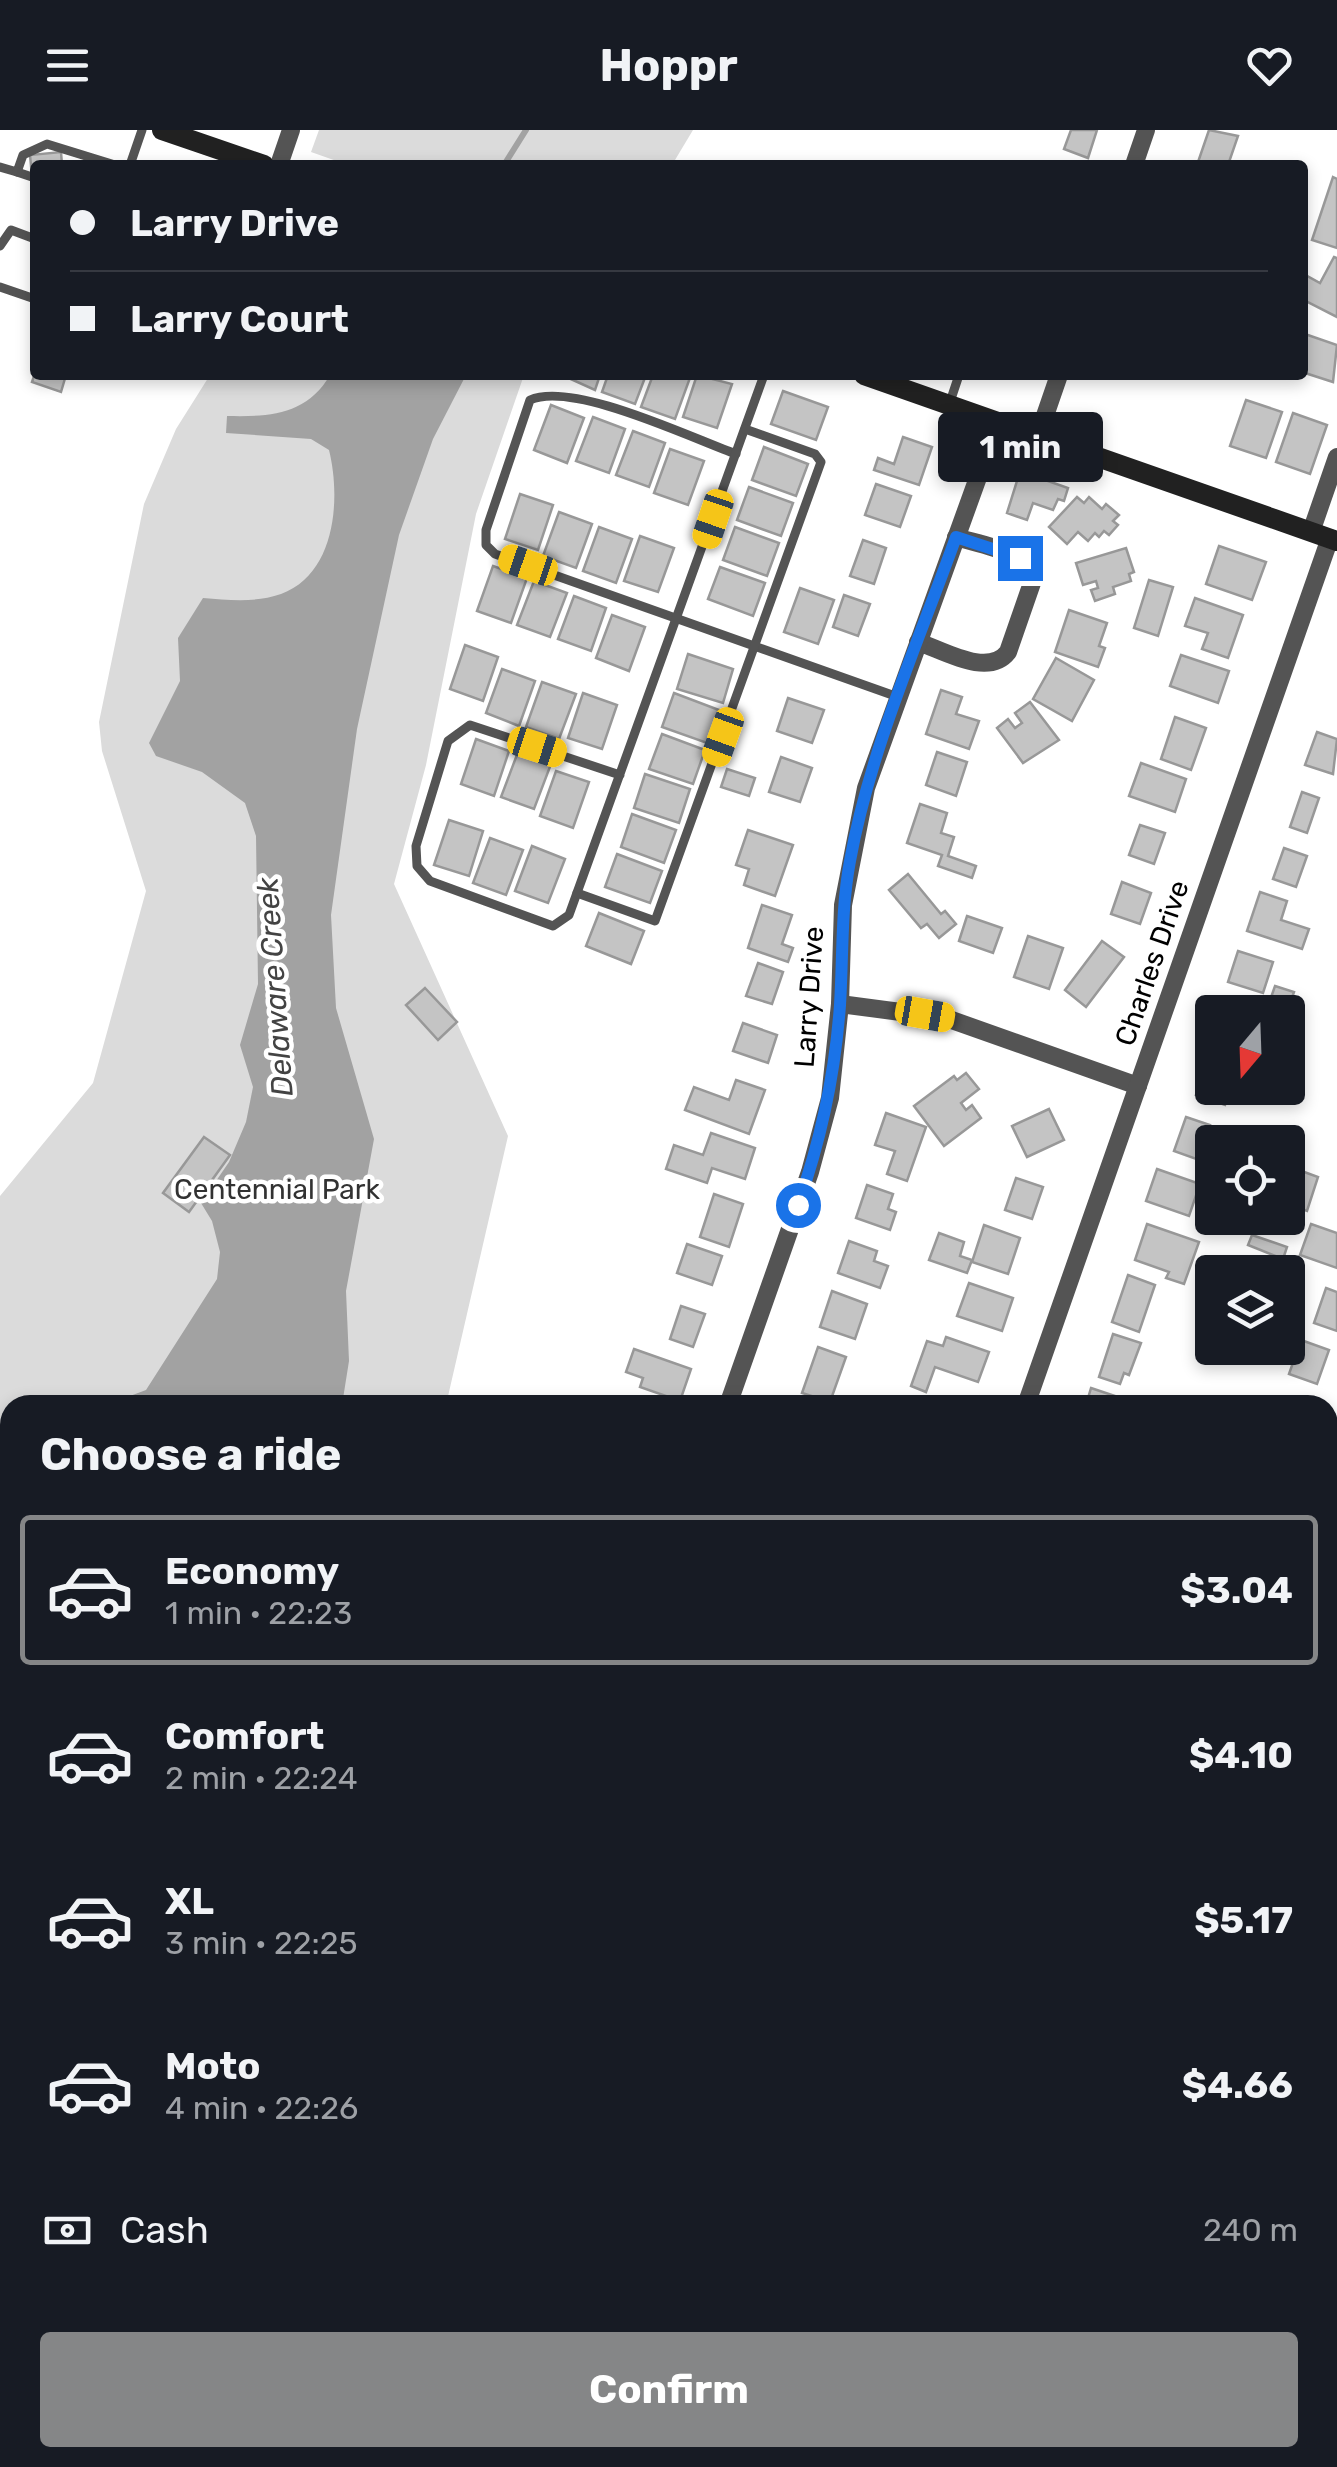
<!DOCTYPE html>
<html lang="en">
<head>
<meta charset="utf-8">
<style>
  body { margin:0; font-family:Rubik,sans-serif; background:#20242c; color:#f1f3f6; height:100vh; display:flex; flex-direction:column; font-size:38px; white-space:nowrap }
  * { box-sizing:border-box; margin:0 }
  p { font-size:32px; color:#9ea1a6 }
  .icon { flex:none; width:55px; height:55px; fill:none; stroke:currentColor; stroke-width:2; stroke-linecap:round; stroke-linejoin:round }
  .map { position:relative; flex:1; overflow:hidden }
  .details { position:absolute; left:0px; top:1265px; width:1338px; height:1072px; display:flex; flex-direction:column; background:#171b24; border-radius:30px 30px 0 0; box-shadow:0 5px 15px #0003 }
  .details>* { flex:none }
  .hud { position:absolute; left:30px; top:30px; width:1278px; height:220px; border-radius:10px; box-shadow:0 5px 15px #0003; display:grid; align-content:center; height:220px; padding:0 40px; background:#171b24 }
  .needle { width:65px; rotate:199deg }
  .tools { position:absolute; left:1195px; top:865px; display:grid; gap:20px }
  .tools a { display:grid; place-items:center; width:110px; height:110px; border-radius:10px; background:#171b24; box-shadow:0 5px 15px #0003; font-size:50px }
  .end { position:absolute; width:45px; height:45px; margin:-22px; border:12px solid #1a73e8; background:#fff; box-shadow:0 0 0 5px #fff }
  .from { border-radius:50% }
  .bubble { position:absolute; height:70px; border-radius:10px; background:#171b24; box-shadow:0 5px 15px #0003; font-size:32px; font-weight:700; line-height:70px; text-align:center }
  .car { position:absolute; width:30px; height:60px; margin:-30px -15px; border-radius:12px; box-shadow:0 0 8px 2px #0007; background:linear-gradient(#f5c518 24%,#345 0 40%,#f5c518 0 76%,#345 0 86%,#f5c518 0) }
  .hud b { display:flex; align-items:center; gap:35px; height:95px; font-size:38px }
  .hud b+b { border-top:2px solid #363941 }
  .hud i { width:25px; height:25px; background:#f1f3f6 }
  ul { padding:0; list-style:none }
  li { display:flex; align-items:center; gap:30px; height:150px; margin:0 20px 15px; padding:0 20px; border:5px solid transparent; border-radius:10px }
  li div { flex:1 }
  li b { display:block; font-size:38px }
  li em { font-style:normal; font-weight:700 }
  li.on { border-color:#858687 }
  li>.icon { width:90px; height:90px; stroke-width:1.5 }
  h2 { padding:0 40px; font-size:45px; line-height:120px }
  .pay { display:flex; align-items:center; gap:25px; height:110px; padding:0 40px; font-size:38px }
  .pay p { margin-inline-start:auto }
  .primary-button { display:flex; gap:20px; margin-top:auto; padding:20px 40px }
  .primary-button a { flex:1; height:115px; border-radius:10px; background:#858687; color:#fff; font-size:40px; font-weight:700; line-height:115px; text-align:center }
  header { display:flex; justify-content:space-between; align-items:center; height:130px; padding:0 40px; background:#171b24; font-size:45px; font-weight:700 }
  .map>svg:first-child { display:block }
  .green { fill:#dbdbdb }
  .water { fill:#a2a2a2 }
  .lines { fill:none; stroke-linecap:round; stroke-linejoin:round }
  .stream { stroke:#a2a2a2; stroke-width:6 }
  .building { fill:#c4c4c4; stroke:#989898; stroke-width:2.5 }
  .primary-casing { stroke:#dbdbdb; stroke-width:30 }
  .lane { stroke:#545454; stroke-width:9 }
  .street { stroke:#545454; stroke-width:18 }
  .secondary { stroke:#212121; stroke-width:20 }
  .primary { stroke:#000; stroke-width:25 }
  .route { stroke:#1a73e8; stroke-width:12 }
  .labels { text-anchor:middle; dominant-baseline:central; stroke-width:9; stroke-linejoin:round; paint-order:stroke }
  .street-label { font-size:28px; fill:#000; stroke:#fff }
  .park-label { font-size:28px; fill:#323232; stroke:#fff }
  .water-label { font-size:30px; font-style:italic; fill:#434343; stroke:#fff }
</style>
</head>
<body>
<header><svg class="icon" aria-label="menu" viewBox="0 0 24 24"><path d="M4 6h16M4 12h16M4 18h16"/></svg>Hoppr<svg class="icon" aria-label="heart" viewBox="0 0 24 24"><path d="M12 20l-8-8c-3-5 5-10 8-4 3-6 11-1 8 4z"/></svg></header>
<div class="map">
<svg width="1337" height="2337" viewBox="0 0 1337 2337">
  <rect width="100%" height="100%" fill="#fff"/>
  <g class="green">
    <polygon points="319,0 693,0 672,35 348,35 311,22"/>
    <polygon points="210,245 524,245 476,384 426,635 394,754 508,1006 446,1275 10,1275 10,1472 0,1469 0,1066 93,953 146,761 102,621 99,592 144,374 176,299"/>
    <polygon points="10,2249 10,2328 202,2328 223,2337 38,2337 0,2327 0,2251"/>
  </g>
  <path class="water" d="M330 245H466L433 309 399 405 357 599 331 785 336 878 374 1009 346 1161 349 1231 342 1275H106L146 1260 217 1149 220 1122 212 1091 201 1073 229 1032 246 992 253 957 240 915 258 854 256 706 245 673 202 642 156 626 149 613 180 551 178 508 203 468C229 470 255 473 281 464 336 444 341 368 329 320L311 309 226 303 227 286C269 287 307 285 330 245Z"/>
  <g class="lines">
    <g class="stream">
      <polyline points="504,35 526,0"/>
      <polyline points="0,1745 10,1728"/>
    </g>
  </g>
  <g class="building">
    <polygon points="1071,0 1097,0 1088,28 1064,19"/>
    <polygon points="1209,0 1238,6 1228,35 1197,35"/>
    <polygon points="61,22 62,35 35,35 32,46 30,25"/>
    <polygon points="1333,47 1337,49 1337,118 1312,110"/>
    <polygon points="1334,127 1337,128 1337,187 1302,169 1307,146 1320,153"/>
    <polygon points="1302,203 1337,215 1333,252 1302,242"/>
    <polygon points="35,243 66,245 61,262 32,252"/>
    <polygon points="562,245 600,245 595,260"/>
    <polygon points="608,245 646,245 635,274 602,262"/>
    <polygon points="653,245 691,245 675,289 641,277"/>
    <polygon points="697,245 732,254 717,298 683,287"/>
    <polygon points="783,261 828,277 816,310 771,294"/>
    <polygon points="1246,270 1282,282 1266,328 1230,316"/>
    <polygon points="551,275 584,288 567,333 534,320"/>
    <polygon points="1293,283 1327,295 1310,344 1276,332"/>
    <polygon points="593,287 625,299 609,343 576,331"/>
    <polygon points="633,301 665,313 649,357 616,345"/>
    <polygon points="903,307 932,317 919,355 874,340 878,328 894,334"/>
    <polygon points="764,317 808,334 796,366 752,350"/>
    <polygon points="670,319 704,331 688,375 654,363"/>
    <polygon points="1031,345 1068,358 1064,371 1058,369 1053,380 1033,373 1027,390 1007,383 1017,351"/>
    <polygon points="876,354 911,366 900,397 865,385"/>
    <polygon points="749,357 793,373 781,406 737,390"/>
    <polygon points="520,364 553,375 538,420 505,409"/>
    <polygon points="1077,367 1084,373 1089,367 1102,379 1106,374 1119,385 1113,391 1118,395 1109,405 1104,401 1099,407 1095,403 1088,411 1078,402 1067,414 1049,397"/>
    <polygon points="559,382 592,394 576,438 543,426"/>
    <polygon points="599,397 632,409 616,453 583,441"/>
    <polygon points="735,397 779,413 767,446 723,430"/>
    <polygon points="640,406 674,418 658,462 624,451"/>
    <polygon points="863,410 886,418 874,454 850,446"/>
    <polygon points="1219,416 1266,432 1252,470 1206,454"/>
    <polygon points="1126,418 1134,442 1129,444 1131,451 1113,457 1115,464 1095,471 1091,460 1098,458 1096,451 1083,455 1076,433"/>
    <polygon points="493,436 527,448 511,493 477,481"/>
    <polygon points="720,437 765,453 753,486 708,469"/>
    <polygon points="1149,450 1173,457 1158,506 1134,498"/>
    <polygon points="534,451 567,463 550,507 517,495"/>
    <polygon points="800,458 834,470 818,514 784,502"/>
    <polygon points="844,465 870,474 858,506 833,497"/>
    <polygon points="574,466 606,478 591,521 558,509"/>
    <polygon points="1195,468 1243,485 1228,528 1202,519 1208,503 1185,496"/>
    <polygon points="1069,480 1107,493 1099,516 1105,518 1098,537 1055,522"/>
    <polygon points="612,485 645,497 629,541 596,528"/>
    <polygon points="465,515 498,527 483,571 450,559"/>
    <polygon points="688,524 733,539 723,573 677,559"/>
    <polygon points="1181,525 1229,541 1218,573 1170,556"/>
    <polygon points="1056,528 1094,550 1072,591 1033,569"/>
    <polygon points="502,539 535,551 519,596 486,583"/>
    <polygon points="542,552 576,564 559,609 526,597"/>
    <polygon points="941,560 962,567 956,584 979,591 969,619 926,604"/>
    <polygon points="583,563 617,575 602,619 568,608"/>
    <polygon points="674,563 719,580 707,613 662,597"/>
    <polygon points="788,568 824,580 812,613 777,601"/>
    <polygon points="1030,572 1059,610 1023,633 997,598 1008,589 1015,598 1022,593 1015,583"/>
    <polygon points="1175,587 1206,598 1191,640 1161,629"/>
    <polygon points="1317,602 1337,609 1333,644 1305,635"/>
    <polygon points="662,604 705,620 693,654 649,639"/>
    <polygon points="476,609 509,621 494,666 461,654"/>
    <polygon points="518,622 551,634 534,679 501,667"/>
    <polygon points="937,622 967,632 956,666 926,655"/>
    <polygon points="781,627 812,638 800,672 769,662"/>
    <polygon points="1141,633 1186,649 1175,682 1129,666"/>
    <polygon points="727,639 755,648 749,666 721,657"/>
    <polygon points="556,641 589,652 573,698 540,686"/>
    <polygon points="645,644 690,659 679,693 634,678"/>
    <polygon points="1302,662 1319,668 1307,703 1290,697"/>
    <polygon points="920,674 947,683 941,703 954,707 948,726 976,736 972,748 938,736 942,725 907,713"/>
    <polygon points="632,684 676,700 664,733 621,717"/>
    <polygon points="449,690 483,701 469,746 434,735"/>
    <polygon points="1140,695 1165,703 1154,734 1129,725"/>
    <polygon points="748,700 793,715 775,766 744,755 749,739 736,735"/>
    <polygon points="490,708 523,720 506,765 473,753"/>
    <polygon points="532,716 565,729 548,773 515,761"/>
    <polygon points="1284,718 1307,726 1296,757 1273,749"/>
    <polygon points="617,724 662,741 650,773 605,757"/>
    <polygon points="908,744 941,784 945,781 956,794 939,808 927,794 921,798 889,760"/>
    <polygon points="1122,752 1151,763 1140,794 1111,784"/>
    <polygon points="1260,762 1287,771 1281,790 1309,799 1302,819 1247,801"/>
    <polygon points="762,775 792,785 782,814 793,818 788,832 748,818"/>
    <polygon points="599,783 644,801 631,834 586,816"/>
    <polygon points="967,786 1002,798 993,823 959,811"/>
    <polygon points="1028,806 1063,818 1049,859 1014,847"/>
    <polygon points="1102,811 1124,827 1086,877 1065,860"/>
    <polygon points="1238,821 1273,832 1263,863 1228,852"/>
    <polygon points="758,833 783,842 772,874 746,866"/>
    <polygon points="1275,856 1294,862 1287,882 1266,882"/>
    <polygon points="425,858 457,892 438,910 406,875"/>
    <polygon points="743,893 777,905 768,933 733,921"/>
    <polygon points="1208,932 1212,934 1212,958 1231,958 1225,975 1196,965"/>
    <polygon points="966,943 979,959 961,973 966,980 972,975 981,988 944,1016 914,976 954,946 957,950"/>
    <polygon points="736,950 765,960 749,1004 685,980 694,957 729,970"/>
    <polygon points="1049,979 1064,1010 1027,1027 1012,996"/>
    <polygon points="886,983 926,997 907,1051 887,1044 895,1021 875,1015"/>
    <polygon points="1186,987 1210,995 1199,1030 1174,1021"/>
    <polygon points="711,1003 755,1018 745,1049 712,1038 707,1053 666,1039 674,1015 703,1025"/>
    <polygon points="204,1007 230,1025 189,1082 163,1063"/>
    <polygon points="1288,1036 1318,1047 1307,1081 1288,1074"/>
    <polygon points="1157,1039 1200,1054 1189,1086 1146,1071"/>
    <polygon points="1016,1048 1043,1057 1032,1089 1005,1080"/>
    <polygon points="867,1055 893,1064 888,1079 896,1082 890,1100 856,1088"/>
    <polygon points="714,1064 743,1074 729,1117 700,1107"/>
    <polygon points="1147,1094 1199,1112 1184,1154 1166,1148 1169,1142 1135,1130"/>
    <polygon points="1311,1094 1337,1103 1337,1138 1300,1125"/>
    <polygon points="984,1095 1020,1108 1008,1144 972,1132"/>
    <polygon points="939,1103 964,1112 960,1126 972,1130 967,1143 929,1130"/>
    <polygon points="1252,1105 1287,1117 1283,1129 1248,1115"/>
    <polygon points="849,1111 877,1121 874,1131 888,1136 880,1158 838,1143"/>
    <polygon points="687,1114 722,1126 712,1155 677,1143"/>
    <polygon points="1128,1145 1155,1155 1139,1202 1112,1192"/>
    <polygon points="969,1153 1013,1168 1002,1201 957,1186"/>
    <polygon points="1326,1158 1337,1162 1337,1201 1314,1193"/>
    <polygon points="832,1161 867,1174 855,1209 820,1197"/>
    <polygon points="681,1176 705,1184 693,1217 670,1209"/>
    <polygon points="1113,1204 1141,1213 1129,1245 1124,1243 1120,1254 1099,1247"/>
    <polygon points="946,1207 989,1222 978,1252 935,1237 926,1262 911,1256 927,1211 943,1216"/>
    <polygon points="1301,1210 1329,1220 1317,1254 1289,1244"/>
    <polygon points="818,1217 846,1227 830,1272 802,1263"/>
    <polygon points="634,1219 691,1239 680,1271 640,1257 643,1248 626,1242"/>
    <polygon points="1091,1258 1133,1272 1132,1275 1086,1275"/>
    <polygon points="1328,1602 1337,1606 1337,1642 1328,1638"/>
    <polygon points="1328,1658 1337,1661 1330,1689 1337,1692 1337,1713 1328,1710"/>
    <polygon points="1337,2052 1337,2092 1328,2088 1328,2058 1334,2061"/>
    <polygon points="696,2328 764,2328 790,2337 693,2337"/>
    <polygon points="848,2328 1090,2328 1091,2337 844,2337"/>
  </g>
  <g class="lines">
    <g class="primary-casing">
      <g id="primary">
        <polyline points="1328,2193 1337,2199"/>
        <polyline points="1328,2249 1337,2254"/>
      </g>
    </g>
    <g class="lane">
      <polyline points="130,35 142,0"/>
      <polyline points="0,37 17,42 23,25 47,14 115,35"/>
      <polyline points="17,42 35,48"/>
      <polyline points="0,116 11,100 35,109"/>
      <polyline points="0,157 35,169"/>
      <polyline points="949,275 959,245"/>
      <path d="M736 324C689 307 573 251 530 270L486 400V415L495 424 898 567"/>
      <polyline points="620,645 470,595 448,611 416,716 417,736 430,751 553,796 569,785 764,245"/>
      <polyline points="577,763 655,791 821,332 815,324 745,299"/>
      <polyline points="1143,2332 1168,2337"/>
      <polyline points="677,2333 689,2328"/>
      <polyline points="319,2337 324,2328"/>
      <polyline points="641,2337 642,2328"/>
    </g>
    <g class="street">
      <polyline points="279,35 291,0"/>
      <polyline points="1134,35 1146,0"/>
      <polyline points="1038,306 1059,245"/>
      <polyline points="1311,402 1337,327"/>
      <path d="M918 512C943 520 988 548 1008 522L1033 450C1029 421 981 415 956 407"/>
      <polyline points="840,874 946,888 1138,956"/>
      <polyline points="728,1275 810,1042 830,968 840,874 843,775 866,658 998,292"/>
      <polyline points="1026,1275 1330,408"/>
      <polyline points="1328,1404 1337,1377"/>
      <polyline points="0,1859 10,1862"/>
      <polyline points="1328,1917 1337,1891"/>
    </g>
    <g class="secondary">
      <polyline points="162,0 264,35"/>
      <polyline points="864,245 1337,411"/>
      <polyline points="0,1501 10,1505"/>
      <polyline points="1328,1815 1337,1819"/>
      <polyline points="0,1910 10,1912"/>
      <polyline points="0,2138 10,2113"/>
      <polyline points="0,2209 10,2213"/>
      <polyline points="248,2328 265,2337"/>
    </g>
    <use href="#primary" class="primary"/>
  </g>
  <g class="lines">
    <path class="route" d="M798 1075C821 1010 835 944 840 875 843 827 841 779 850 731 870 620 918 513 956 407L1020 428"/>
  </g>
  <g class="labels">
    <g class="street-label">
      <text transform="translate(1152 833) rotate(-71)">Charles Drive</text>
      <text transform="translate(809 867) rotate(-86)">Larry Drive</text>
    </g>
    <g class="park-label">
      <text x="277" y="1059">Centennial Park</text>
    </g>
    <g class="water-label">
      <text transform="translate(275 857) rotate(-94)">Delaware Creek</text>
    </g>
  </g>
</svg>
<div class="tools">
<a><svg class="needle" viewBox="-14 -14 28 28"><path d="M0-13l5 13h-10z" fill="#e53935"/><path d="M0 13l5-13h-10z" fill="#9ea1a6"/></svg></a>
<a><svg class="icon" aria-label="locate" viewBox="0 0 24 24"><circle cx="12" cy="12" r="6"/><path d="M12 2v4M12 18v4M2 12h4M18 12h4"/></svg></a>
<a><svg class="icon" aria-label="layers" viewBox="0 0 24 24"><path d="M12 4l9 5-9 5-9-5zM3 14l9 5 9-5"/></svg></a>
</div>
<i class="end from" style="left:798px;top:1075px"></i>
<i class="end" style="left:1020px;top:428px"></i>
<div class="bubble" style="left:938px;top:282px;width:165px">1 min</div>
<i class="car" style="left:713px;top:389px;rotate:199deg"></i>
<i class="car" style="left:528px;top:435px;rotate:289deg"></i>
<i class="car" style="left:723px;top:607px;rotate:200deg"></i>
<i class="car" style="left:537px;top:617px;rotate:108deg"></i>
<i class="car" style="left:925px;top:884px;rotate:100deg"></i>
<div class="hud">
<b><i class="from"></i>Larry Drive</b>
<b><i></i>Larry Court</b>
</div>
<section class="details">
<h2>Choose a ride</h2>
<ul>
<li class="on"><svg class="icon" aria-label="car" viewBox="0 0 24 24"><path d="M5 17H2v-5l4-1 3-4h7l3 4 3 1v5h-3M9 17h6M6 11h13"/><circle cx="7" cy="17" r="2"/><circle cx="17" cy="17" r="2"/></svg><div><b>Economy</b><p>1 min · 22:23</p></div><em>$3.04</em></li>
<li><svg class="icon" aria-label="car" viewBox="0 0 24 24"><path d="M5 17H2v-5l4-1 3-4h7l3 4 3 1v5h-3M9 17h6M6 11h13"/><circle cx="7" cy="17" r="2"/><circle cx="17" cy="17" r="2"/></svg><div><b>Comfort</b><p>2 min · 22:24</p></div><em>$4.10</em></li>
<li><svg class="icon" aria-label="car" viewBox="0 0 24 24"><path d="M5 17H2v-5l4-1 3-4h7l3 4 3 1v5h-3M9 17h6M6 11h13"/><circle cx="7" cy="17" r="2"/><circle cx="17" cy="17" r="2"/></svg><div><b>XL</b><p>3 min · 22:25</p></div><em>$5.17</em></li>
<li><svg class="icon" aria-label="car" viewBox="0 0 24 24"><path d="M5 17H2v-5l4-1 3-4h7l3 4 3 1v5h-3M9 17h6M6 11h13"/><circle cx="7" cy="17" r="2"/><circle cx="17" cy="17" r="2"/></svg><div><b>Moto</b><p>4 min · 22:26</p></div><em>$4.66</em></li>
</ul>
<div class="pay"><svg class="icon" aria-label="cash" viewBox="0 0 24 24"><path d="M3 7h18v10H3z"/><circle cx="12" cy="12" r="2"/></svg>Cash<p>240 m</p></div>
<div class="primary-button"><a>Confirm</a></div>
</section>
</div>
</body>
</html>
